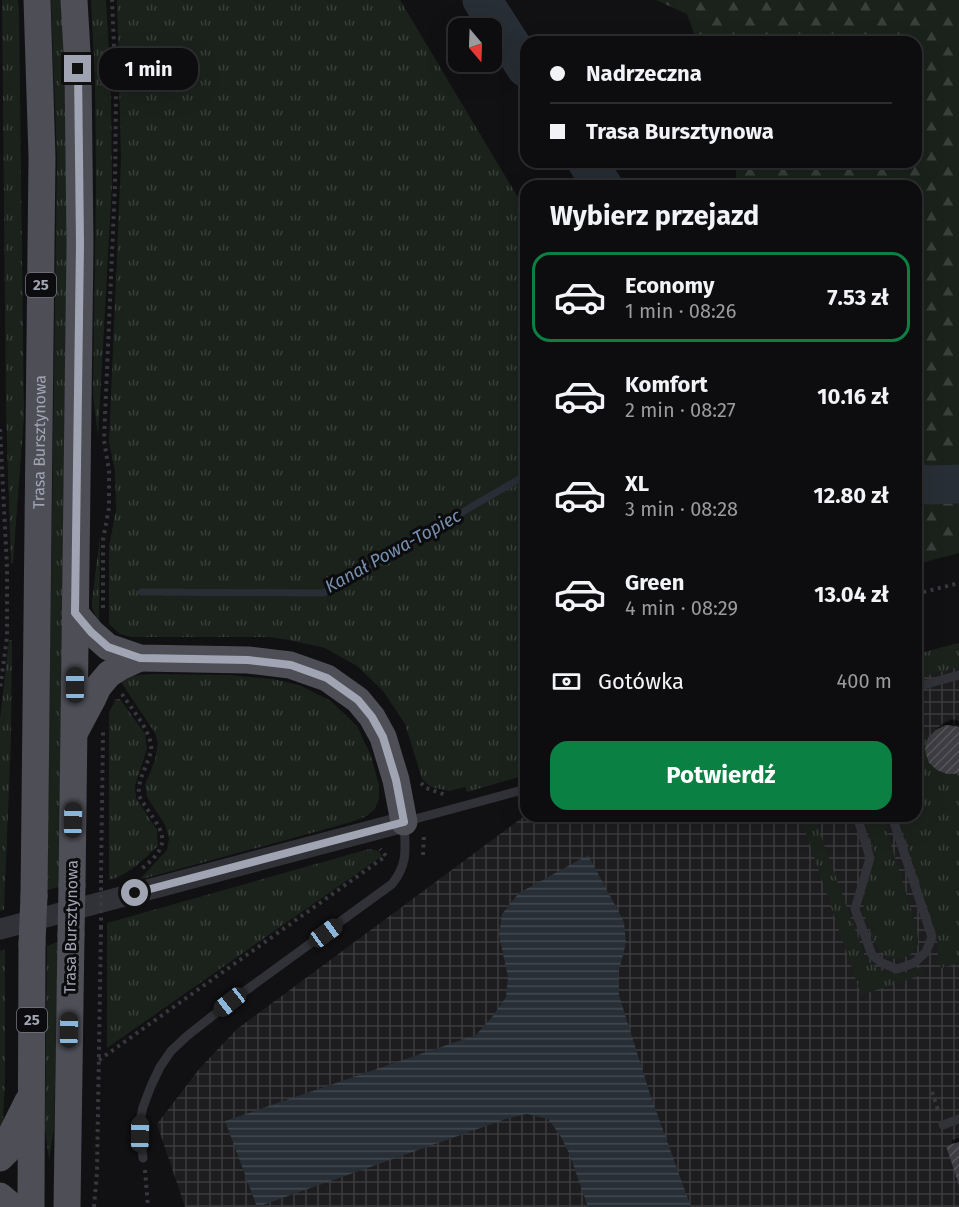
<!DOCTYPE html>
<html lang="pl">
<head>
<meta charset="utf-8">
<style>
  body { margin:0; font-family:"Fira Sans",sans-serif; background:#1b1a1c; color:#f1f3f6; height:100vh; display:flex; flex-direction:column; font-size:22px; white-space:nowrap }
  * { box-sizing:border-box; margin:0 }
  p { font-size:20px; color:#9a9b9e }
  .icon { flex:none; width:33px; height:33px; fill:none; stroke:currentColor; stroke-width:2; stroke-linecap:round; stroke-linejoin:round }
  .map { position:relative; flex:1; overflow:hidden }
  .drawer { position:absolute; left:520px; top:180px; width:402px; height:642px; display:flex; flex-direction:column; background:#0d0c0e; border-radius:18px; box-shadow:0 6px 24px #0002,0 0 0 2px #2d2c2e }
  .drawer>* { flex:none }
  .banner { position:absolute; left:520px; top:36px; width:402px; height:132px; border-radius:18px; box-shadow:0 6px 24px #0002,0 0 0 2px #2d2c2e; display:grid; align-content:center; height:132px; padding:0 30px; background:#0d0c0e }
  .needle { width:39px; rotate:161deg }
  .buttons { position:absolute; left:448px; top:18px; display:grid; gap:12px }
  .buttons a { display:grid; place-items:center; width:54px; height:54px; border-radius:12px; background:#0d0c0e; box-shadow:0 6px 24px #0002,0 0 0 2px #2d2c2e; font-size:30px }
  .end { position:absolute; width:27px; height:27px; margin:-14px; border:8px solid #a1a5b3; background:#111; box-shadow:0 0 0 3px #111 }
  .from { border-radius:50% }
  .bubble { position:absolute; height:42px; border-radius:18px; background:#0d0c0e; box-shadow:0 6px 24px #0002,0 0 0 2px #2d2c2e; font-size:20px; font-weight:700; line-height:42px; text-align:center }
  .car { position:absolute; width:18px; height:36px; margin:-18px -9px; border-radius:8px; box-shadow:0 0 4px 2px #0007; background:linear-gradient(#222 24%,#8ab4d8 0 40%,#222 0 76%,#8ab4d8 0 86%,#222 0) }
  .banner b { display:flex; align-items:center; gap:21px; height:57px; font-size:22px }
  .banner b+b { border-top:2px solid #2d2c2e }
  .banner i { width:15px; height:15px; background:#f1f3f6 }
  ul { padding:0; list-style:none }
  li { display:flex; align-items:center; gap:18px; height:90px; margin:0 12px 9px; padding:0 18px; border:3px solid transparent; border-radius:18px }
  li div { flex:1 }
  li b { display:block; font-size:22px }
  li em { font-style:normal; font-weight:700 }
  li.on { border-color:#0b8043 }
  li>.icon { width:54px; height:54px; stroke-width:1.5 }
  h2 { padding:0 30px; font-size:27px; line-height:72px }
  .pay { display:flex; align-items:center; gap:15px; height:66px; padding:0 30px; font-size:22px }
  .pay p { margin-inline-start:auto }
  .cta { display:flex; gap:12px; margin-top:auto; padding:12px 30px }
  .cta a { flex:1; height:69px; border-radius:18px; background:#0b8043; color:#fff; font-size:24px; font-weight:700; line-height:69px; text-align:center }
  .map>svg:first-child { display:block }
  .industrial { fill:url(#industrial-grid) }
  .grass { fill:url(#grass-tufts) }
  .forest { fill:url(#forest-firs) }
  .water { fill:url(#water-rules) }
  .lines { fill:none; stroke-linecap:round; stroke-linejoin:round }
  .stream { stroke:#272e35; stroke-width:7 }
  .river { stroke:#272e35; stroke-width:39 }
  .building { fill:url(#building-hatch); filter:url(#shadow) }
  .path { stroke:#37393e; stroke-width:4; stroke-dasharray:3 4.5; stroke-linecap:butt }
  .service { stroke:#313237; stroke-width:9 }
  .tertiary { stroke:#313237; stroke-width:21 }
  .primary { stroke:#4d4e56; stroke-width:27 }
  .path-bridge { stroke:#37393e; stroke-width:4; stroke-dasharray:3 4.5; stroke-linecap:butt }
  .primary-bridge { stroke:#4d4e56; stroke-width:27 }
  .route { stroke:#a1a5b3; stroke-width:8 }
  .labels { text-anchor:middle; dominant-baseline:central; stroke-width:6; stroke-linejoin:round; paint-order:stroke }
  .shield { fill:#0c0b0d; stroke:#747781; stroke-width:1.5 }
  .shield-label { font-size:15px; font-weight:bold; fill:#a1a5b3 }
  .street-label { font-size:16px; fill:#a1a5b3; stroke:#0c0b0d }
  .water-label { font-size:18px; font-style:italic; fill:#7790b0; stroke:#0c0b0d }
</style>
</head>
<body>
<div class="map">
<svg width="959" height="1207" viewBox="0 0 959 1207">
  <defs>
    <pattern id="industrial-grid" width="8" height="8" patternUnits="userSpaceOnUse" patternTransform="scale(1.5)"><rect width="8" height="8" fill="#1d1c1f"/><path d="M0 4h8M4 0v8" fill="none" stroke="#3b3a3d"/></pattern>
    <pattern id="grass-tufts" width="24" height="20" patternUnits="userSpaceOnUse" patternTransform="scale(1.5)"><rect width="24" height="20" fill="#1b221c"/><path d="M3 7l-1-3M5 7V3M7 7l1-3M15 17l-1-3M17 17v-4M19 17l1-3" fill="none" stroke="#393f3b"/></pattern>
    <pattern id="forest-firs" width="22" height="20" patternUnits="userSpaceOnUse" patternTransform="scale(1.5)"><rect width="22" height="20" fill="#1b221c"/><path d="M5 1l3.5 6h-7zM16 11l3.5 6h-7z" fill="#393f3b"/></pattern>
    <pattern id="water-rules" width="6" height="5" patternUnits="userSpaceOnUse" patternTransform="scale(1.5)"><rect width="6" height="5" fill="#272e35"/><path d="M0 2.5h6" fill="none" stroke="#434950"/></pattern>
    <pattern id="building-hatch" width="6" height="6" patternUnits="userSpaceOnUse" patternTransform="scale(1.5)"><rect width="6" height="6" fill="#3d3d42"/><path d="M-1 1l2-2M0 6l6-6M5 7l2-2" fill="none" stroke="#56565b"/></pattern>
    <filter id="shadow"><feDropShadow dx="5.5" dy="-5.5" stdDeviation="0" flood-color="#0009"/></filter>
  </defs>
  <rect width="100%" height="100%" fill="#111012"/>
  <polygon class="industrial" points="959,643 959,1207 185,1207 157,1124 200,1068 237,1029 526,815 916,816 917,654"/>
  <g class="grass">
    <polygon points="2,0 18,0 19,11 24,417 13,563 11,564 6,412"/>
    <polygon points="51,0 62,0 67,132 67,219 59,887 47,890 57,158"/>
    <polygon points="91,0 106,0 111,90 112,184 98,437 93,395 96,181 95,83"/>
    <polygon points="117,0 400,0 526,211 526,775 467,792 465,787 449,791 431,787 422,779 405,724 383,691 357,666 325,648 289,640 269,637 131,637 120,634 109,624 109,546 116,510 115,471 109,442 121,160"/>
    <polygon points="100,537 99,623 92,608 92,600"/>
    <polygon points="9,640 12,640 11,740 4,910 0,911 0,719"/>
    <polygon points="959,643 959,667 917,678 917,654"/>
    <path d="M152 674 230 675 273 679 299 685 331 701 357 726 371 756 379 785V799L375 809 365 817 348 823 139 880 167 850 169 838 165 825 147 797 145 785 155 760 158 743 155 733 121 682C129 674 142 675 152 674Z"/>
    <path d="M116 699H120L145 734 147 749 135 786 136 798 157 830 158 846C143 860 129 875 109 880V712Z"/>
    <polygon points="917,725 959,762 959,963 941,968 938,960 937,937 898,816 916,816"/>
    <path d="M800 816H817L815 820 866 959C881 975 899 978 918 968L925 974 861 995Z"/>
    <polygon points="863,816 882,816 916,925 918,938 918,945 912,953 908,956 899,959 888,958 876,947 863,912 864,897 875,855"/>
    <polygon points="369,849 378,851 382,856 107,1048 107,923"/>
    <polygon points="58,942 54,1129 49,1160 45,1128 47,946"/>
    <polygon points="5,949 5,1080 3,1122 0,1136 0,951"/>
  </g>
  <polygon class="forest" points="656,0 959,0 959,553 917,564 916,186 735,186 737,162 916,162 916,42 697,42 687,14"/>
  <polygon class="water" points="588,855 624,922 626,943 618,974 619,995 650,1094 691,1207 588,1207 569,1153 561,1137 548,1119 527,1114 506,1119 257,1207 225,1121 476,1035 492,1017 506,997 508,977 499,935 502,914 519,893"/>
  <g class="lines">
    <polyline class="stream" points="142,592 324,593 526,475"/>
    <g class="river">
      <polyline points="482,0 526,68"/>
      <polyline points="587,162 603,186"/>
      <polyline points="916,483 929,485 959,484"/>
    </g>
  </g>
  <g class="building">
    <polygon points="946,725 959,727 959,773 953,774 947,774 937,770 929,763 926,754 925,749 928,738 936,730"/>
    <polygon points="959,1142 959,1185 946,1146"/>
  </g>
  <g class="lines">
    <g class="path">
      <polyline points="0,429 7,567 7,637 0,689"/>
      <polyline points="916,594 959,583"/>
      <polyline points="103,608 103,540 109,508 109,471 104,440 115,185 116,90 112,0"/>
      <path d="M122 694C131 708 154 735 151 751 147 767 137 780 139 796 159 830 179 840 140 870"/>
      <polyline points="421,783 426,788 446,795"/>
      <polyline points="423,855 424,835"/>
      <polyline points="101,878 103,732"/>
      <polyline points="99,1060 386,856 380,849"/>
      <polyline points="932,1092 939,1113"/>
      <polyline points="145,1170 148,1207"/>
      <polyline points="94,1207 97,1172 101,928"/>
    </g>
    <g class="service">
      <polyline points="916,687 959,675"/>
      <polyline points="857,816 870,858 855,909 872,955 882,963 897,969 914,963 926,952 932,937 892,816"/>
      <polyline points="943,1125 959,1119"/>
      <path d="M143 1158 140 1134V1121L143 1107 151 1086 160 1067 171 1051 187 1036 230 1002 392 884C409 863 405 847 404 822L526 789"/>
    </g>
    <polyline class="tertiary" points="0,929 404,822"/>
    <g class="primary">
      <polyline points="75,613 91,632 108,647 140,658 248,660 290,665 327,678 358,700 372,717 383,737 396,780 404,822"/>
      <polyline points="76,730 92,700 98,687 109,674 120,667 140,658"/>
      <polyline points="72,885 80,244 78,69 74,0"/>
      <path id="s1" d="M34 896 42 157 37 0"/>
      <polyline points="0,1158 8,1150 12,1133 28,1101"/>
      <polyline points="0,1196 13,1207"/>
      <polyline points="31,1207 32,944"/>
      <polyline points="67,1207 71,935"/>
    </g>
    <polyline class="path-bridge" points="101,928 101,878"/>
    <g class="primary-bridge">
      <polyline points="71,935 72,885"/>
      <polyline points="32,944 34,896"/>
    </g>
  </g>
  <g class="lines">
    <polyline class="route" points="78,69 80,244 75,613 91,632 108,647 140,658 248,660 291,665 327,678 358,700 372,717 383,737 396,780 404,822 135,893"/>
  </g>
  <g class="labels">
    <g class="shield">
      <rect x="26" y="273" width="30" height="24" rx="4.5"/>
      <rect x="17" y="1008" width="30" height="24" rx="4.5"/>
    </g>
    <g class="shield-label">
      <text x="41" y="285">25</text>
      <text x="32" y="1020">25</text>
    </g>
    <g class="street-label">
      <text stroke="none"><textPath href="#s1" startOffset="454">Trasa Bursztynowa</textPath></text>
      <text transform="translate(71 927) rotate(-89)">Trasa Bursztynowa</text>
    </g>
    <g class="water-label">
      <text transform="translate(393 551) rotate(-29)">Kanał Powa-Topiec</text>
    </g>
  </g>
</svg>
<div class="buttons">
<a><svg class="needle" viewBox="-14 -14 28 28"><path d="M0-13l5 13h-10z" fill="#e53935"/><path d="M0 13l5-13h-10z" fill="#9a9b9e"/></svg></a>
</div>
<i class="end from" style="left:135px;top:893px"></i>
<i class="end" style="left:78px;top:69px"></i>
<div class="bubble" style="left:99px;top:48px;width:99px">1 min</div>
<i class="car" style="left:75px;top:685px;rotate:0deg"></i>
<i class="car" style="left:73px;top:820px;rotate:1deg"></i>
<i class="car" style="left:326px;top:933px;rotate:54deg"></i>
<i class="car" style="left:230px;top:1002px;rotate:232deg"></i>
<i class="car" style="left:69px;top:1030px;rotate:1deg"></i>
<i class="car" style="left:140px;top:1134px;rotate:1deg"></i>
<div class="banner">
<b><i class="from"></i>Nadrzeczna</b>
<b><i></i>Trasa Bursztynowa</b>
</div>
<section class="drawer">
<h2>Wybierz przejazd</h2>
<ul>
<li class="on"><svg class="icon" aria-label="car" viewBox="0 0 24 24"><path d="M5 17H2v-5l4-1 3-4h7l3 4 3 1v5h-3M9 17h6M6 11h13"/><circle cx="7" cy="17" r="2"/><circle cx="17" cy="17" r="2"/></svg><div><b>Economy</b><p>1 min · 08:26</p></div><em>7.53 zł</em></li>
<li><svg class="icon" aria-label="car" viewBox="0 0 24 24"><path d="M5 17H2v-5l4-1 3-4h7l3 4 3 1v5h-3M9 17h6M6 11h13"/><circle cx="7" cy="17" r="2"/><circle cx="17" cy="17" r="2"/></svg><div><b>Komfort</b><p>2 min · 08:27</p></div><em>10.16 zł</em></li>
<li><svg class="icon" aria-label="car" viewBox="0 0 24 24"><path d="M5 17H2v-5l4-1 3-4h7l3 4 3 1v5h-3M9 17h6M6 11h13"/><circle cx="7" cy="17" r="2"/><circle cx="17" cy="17" r="2"/></svg><div><b>XL</b><p>3 min · 08:28</p></div><em>12.80 zł</em></li>
<li><svg class="icon" aria-label="car" viewBox="0 0 24 24"><path d="M5 17H2v-5l4-1 3-4h7l3 4 3 1v5h-3M9 17h6M6 11h13"/><circle cx="7" cy="17" r="2"/><circle cx="17" cy="17" r="2"/></svg><div><b>Green</b><p>4 min · 08:29</p></div><em>13.04 zł</em></li>
</ul>
<div class="pay"><svg class="icon" aria-label="cash" viewBox="0 0 24 24"><path d="M3 7h18v10H3z"/><circle cx="12" cy="12" r="2"/></svg>Gotówka<p>400 m</p></div>
<div class="cta"><a>Potwierdź</a></div>
</section>
</div>
</body>
</html>
